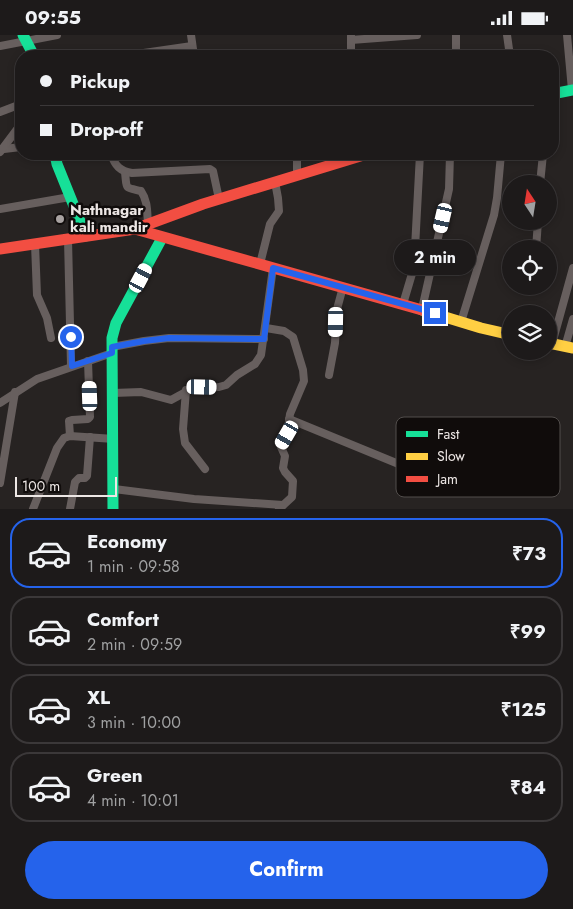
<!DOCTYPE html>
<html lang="en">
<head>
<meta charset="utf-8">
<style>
  body { margin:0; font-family:Jost,sans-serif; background:#2a2727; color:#f1f3f6; height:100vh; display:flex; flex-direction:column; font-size:19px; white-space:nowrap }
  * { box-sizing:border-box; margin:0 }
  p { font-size:16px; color:#a0a1a2 }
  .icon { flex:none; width:28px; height:28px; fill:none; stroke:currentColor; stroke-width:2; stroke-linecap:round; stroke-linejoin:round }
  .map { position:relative; height:474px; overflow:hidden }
  .drawer { display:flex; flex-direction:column; background:#1d1a1a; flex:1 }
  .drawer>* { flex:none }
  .top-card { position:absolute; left:15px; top:15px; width:544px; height:110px; border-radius:20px; box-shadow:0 2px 8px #0003,0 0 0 1px #3b3839; display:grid; align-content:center; height:110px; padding:0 25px; background:#1d1a1a }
  .needle { width:32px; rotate:348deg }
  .controls { position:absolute; left:502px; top:140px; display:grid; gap:10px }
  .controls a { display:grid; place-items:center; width:55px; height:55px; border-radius:50%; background:#1d1a1a; box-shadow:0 2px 8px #0003,0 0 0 1px #3b3839; font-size:25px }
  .scale { position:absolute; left:15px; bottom:12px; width:102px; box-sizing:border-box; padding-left:5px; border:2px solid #ede7e5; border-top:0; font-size:14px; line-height:18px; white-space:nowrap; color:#ede7e5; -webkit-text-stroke:4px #100c0b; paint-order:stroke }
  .end { position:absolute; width:22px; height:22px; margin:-11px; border:6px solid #2563eb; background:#fff; box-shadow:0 0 0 2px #fff }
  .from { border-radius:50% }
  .bubble { position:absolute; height:35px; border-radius:18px; background:#1d1a1a; box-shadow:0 2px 8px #0003,0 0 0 1px #3b3839; font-size:16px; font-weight:700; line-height:35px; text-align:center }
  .car { position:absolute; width:15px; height:30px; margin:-15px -8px; border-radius:6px; box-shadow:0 0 4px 1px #0007; background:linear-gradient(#fff 24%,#345 0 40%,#fff 0 76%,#345 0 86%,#fff 0) }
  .top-card b { display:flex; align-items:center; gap:18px; height:48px; font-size:19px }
  .top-card b+b { border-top:1px solid #3b3839 }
  .top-card i { width:12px; height:12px; background:#f1f3f6 }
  ul { padding:9px 0 0; list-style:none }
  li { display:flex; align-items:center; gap:15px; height:70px; margin:0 10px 8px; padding:0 15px; border:2px solid #3b3839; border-radius:20px }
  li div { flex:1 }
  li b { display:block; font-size:19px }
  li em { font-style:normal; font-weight:700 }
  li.on { border-color:#2563eb }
  li>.icon { width:45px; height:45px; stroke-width:1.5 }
  .cta { display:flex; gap:10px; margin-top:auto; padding:10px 25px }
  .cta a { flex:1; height:58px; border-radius:30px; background:#2563eb; color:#fff; font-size:20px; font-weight:700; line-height:58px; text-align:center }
  .status { display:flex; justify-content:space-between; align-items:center; height:35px; padding:0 25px; background:#1d1a1a; direction:ltr }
  .status svg { height:14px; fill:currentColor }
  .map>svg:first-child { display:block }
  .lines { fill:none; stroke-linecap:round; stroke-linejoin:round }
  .street { stroke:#675f5e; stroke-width:8 }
  .fast { stroke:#16e098; stroke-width:11 }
  .slow { stroke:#ffcf43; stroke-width:11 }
  .jam { stroke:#f24e42; stroke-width:11 }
  .route { stroke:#2563eb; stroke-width:6 }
  .poi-dot { fill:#a8a2a1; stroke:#100c0b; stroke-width:2 }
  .labels { text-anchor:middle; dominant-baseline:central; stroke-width:5; stroke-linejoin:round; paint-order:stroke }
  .poi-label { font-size:15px; font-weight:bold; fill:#ede7e5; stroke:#100c0b; text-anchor:start }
  .key { fill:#100c0b; stroke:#524e4c; stroke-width:1 }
  .key-label { font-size:14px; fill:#ede7e5 }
</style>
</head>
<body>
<div class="status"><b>09:55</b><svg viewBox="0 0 49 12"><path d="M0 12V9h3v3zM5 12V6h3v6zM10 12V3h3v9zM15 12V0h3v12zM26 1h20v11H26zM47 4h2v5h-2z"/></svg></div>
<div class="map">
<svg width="573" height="474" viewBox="0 0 573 474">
  <rect width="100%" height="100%" fill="#272322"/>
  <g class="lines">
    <g class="street">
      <polyline points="191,0 194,21"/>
      <polyline points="456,0 456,21"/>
      <polyline points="507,0 510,21"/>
      <polyline points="567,0 572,55"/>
      <polyline points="351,1 351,21"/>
      <polyline points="351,5 417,0"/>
      <polyline points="0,11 57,0"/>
      <polyline points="123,21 192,11"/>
      <polyline points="0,77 21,69"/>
      <polyline points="4,114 21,112"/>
      <polyline points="0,117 21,89"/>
      <path d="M111 119C115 131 120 136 132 138L210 134 213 136 219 164"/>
      <polyline points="297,119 297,140"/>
      <path d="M125 137C127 155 124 152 141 156 148 166 147 177 148 189"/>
      <polyline points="540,149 543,119"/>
      <polyline points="0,174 70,162"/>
      <polyline points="68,204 71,331"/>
      <polyline points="35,209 37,260 47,283 51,303"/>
      <polyline points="536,214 538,186"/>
      <polyline points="260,229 270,189 279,176 278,163 275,147"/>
      <polyline points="403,269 414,232 420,119"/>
      <polyline points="422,274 449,154 450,119"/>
      <polyline points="461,287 494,180 497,163 501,119"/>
      <polyline points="266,293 284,296 293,302 303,335 304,346 290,379 287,400 281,412 285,421 283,433 285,437 293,446 292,462 279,474"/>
      <polyline points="552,309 573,233"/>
      <polyline points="112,312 144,306 169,303 264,304"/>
      <polyline points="565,312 573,284"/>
      <polyline points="329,340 335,308 337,274 343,252"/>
      <polyline points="186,355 183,394 185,408 205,434"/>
      <polyline points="113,358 141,357 171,365 193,353 219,352 226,350 237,340 255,329 261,320 273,233"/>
      <polyline points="0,368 37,344 112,318"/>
      <polyline points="289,384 423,439"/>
      <polyline points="70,401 69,386 72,385 88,384 90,382 88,326"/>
      <polyline points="0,448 15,357"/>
      <polyline points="114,454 194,464 283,470"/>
      <polyline points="33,474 57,413 64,403 70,401 114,404"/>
      <polyline points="70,474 75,447 79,443 85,443 87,441 90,402"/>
    </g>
    <g class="fast">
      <polyline points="23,0 34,21"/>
      <polyline points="552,59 573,55"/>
      <polyline points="55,119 57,129 86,201"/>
      <polyline points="113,474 112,303 116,288 162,203"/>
    </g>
    <g class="slow">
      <polyline points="422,275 481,293 511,300"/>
      <polyline points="549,308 573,313"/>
    </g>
    <g class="jam">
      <polyline points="135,194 422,275"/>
      <polyline points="0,214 135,194 203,169 367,119"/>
    </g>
  </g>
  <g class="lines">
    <polyline class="route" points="71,302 72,331 112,318 112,312 144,306 169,303 264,304 273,233 435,278"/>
  </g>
  <circle class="poi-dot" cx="60" cy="184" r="5"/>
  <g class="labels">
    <g class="poi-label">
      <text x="70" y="175">Nathnagar<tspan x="70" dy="17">kali mandir</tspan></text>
    </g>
  </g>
  <rect x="396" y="382" width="164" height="80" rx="8" class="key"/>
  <rect x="406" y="396" width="22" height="6" fill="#16e098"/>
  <rect x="406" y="418" width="22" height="7" fill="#ffcf43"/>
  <rect x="406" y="441" width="22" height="6" fill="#f24e42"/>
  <g class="key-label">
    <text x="437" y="404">Fast</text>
    <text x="437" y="426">Slow</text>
    <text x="437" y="449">Jam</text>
  </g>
</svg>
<div class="controls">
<a><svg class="needle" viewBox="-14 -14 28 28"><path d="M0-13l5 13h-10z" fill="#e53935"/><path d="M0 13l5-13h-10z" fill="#a0a1a2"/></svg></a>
<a><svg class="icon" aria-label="locate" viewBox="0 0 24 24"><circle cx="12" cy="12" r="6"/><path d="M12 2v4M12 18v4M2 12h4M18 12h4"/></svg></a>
<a><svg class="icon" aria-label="layers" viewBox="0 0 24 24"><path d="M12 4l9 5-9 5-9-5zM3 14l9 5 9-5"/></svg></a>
</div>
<div class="scale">100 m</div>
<i class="end from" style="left:71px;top:302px"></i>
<i class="end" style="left:435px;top:278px"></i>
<div class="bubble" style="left:394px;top:205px;width:82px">2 min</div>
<i class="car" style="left:443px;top:183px;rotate:193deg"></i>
<i class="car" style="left:141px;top:243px;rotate:28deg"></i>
<i class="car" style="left:336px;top:287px;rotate:181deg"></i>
<i class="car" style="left:202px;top:352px;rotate:91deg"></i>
<i class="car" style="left:90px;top:361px;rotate:358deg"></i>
<i class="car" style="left:287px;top:400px;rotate:210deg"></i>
<div class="top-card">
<b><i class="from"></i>Pickup</b>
<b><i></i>Drop-off</b>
</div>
</div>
<section class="drawer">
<ul>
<li class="on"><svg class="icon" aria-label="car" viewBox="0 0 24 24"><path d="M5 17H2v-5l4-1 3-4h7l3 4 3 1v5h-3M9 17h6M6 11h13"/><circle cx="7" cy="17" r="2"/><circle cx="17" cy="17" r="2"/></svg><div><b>Economy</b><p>1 min · 09:58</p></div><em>₹73</em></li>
<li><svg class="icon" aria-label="car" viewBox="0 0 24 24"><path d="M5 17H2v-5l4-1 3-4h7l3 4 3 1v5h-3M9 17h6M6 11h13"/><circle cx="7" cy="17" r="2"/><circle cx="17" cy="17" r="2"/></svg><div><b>Comfort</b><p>2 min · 09:59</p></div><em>₹99</em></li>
<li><svg class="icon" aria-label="car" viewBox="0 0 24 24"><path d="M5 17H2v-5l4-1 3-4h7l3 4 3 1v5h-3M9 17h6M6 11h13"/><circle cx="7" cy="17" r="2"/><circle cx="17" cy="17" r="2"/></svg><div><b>XL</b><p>3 min · 10:00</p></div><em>₹125</em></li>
<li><svg class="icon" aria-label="car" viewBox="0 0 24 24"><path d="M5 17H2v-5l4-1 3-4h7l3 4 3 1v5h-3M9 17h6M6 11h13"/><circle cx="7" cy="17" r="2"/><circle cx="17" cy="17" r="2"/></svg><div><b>Green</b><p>4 min · 10:01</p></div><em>₹84</em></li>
</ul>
<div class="cta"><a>Confirm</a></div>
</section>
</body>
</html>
